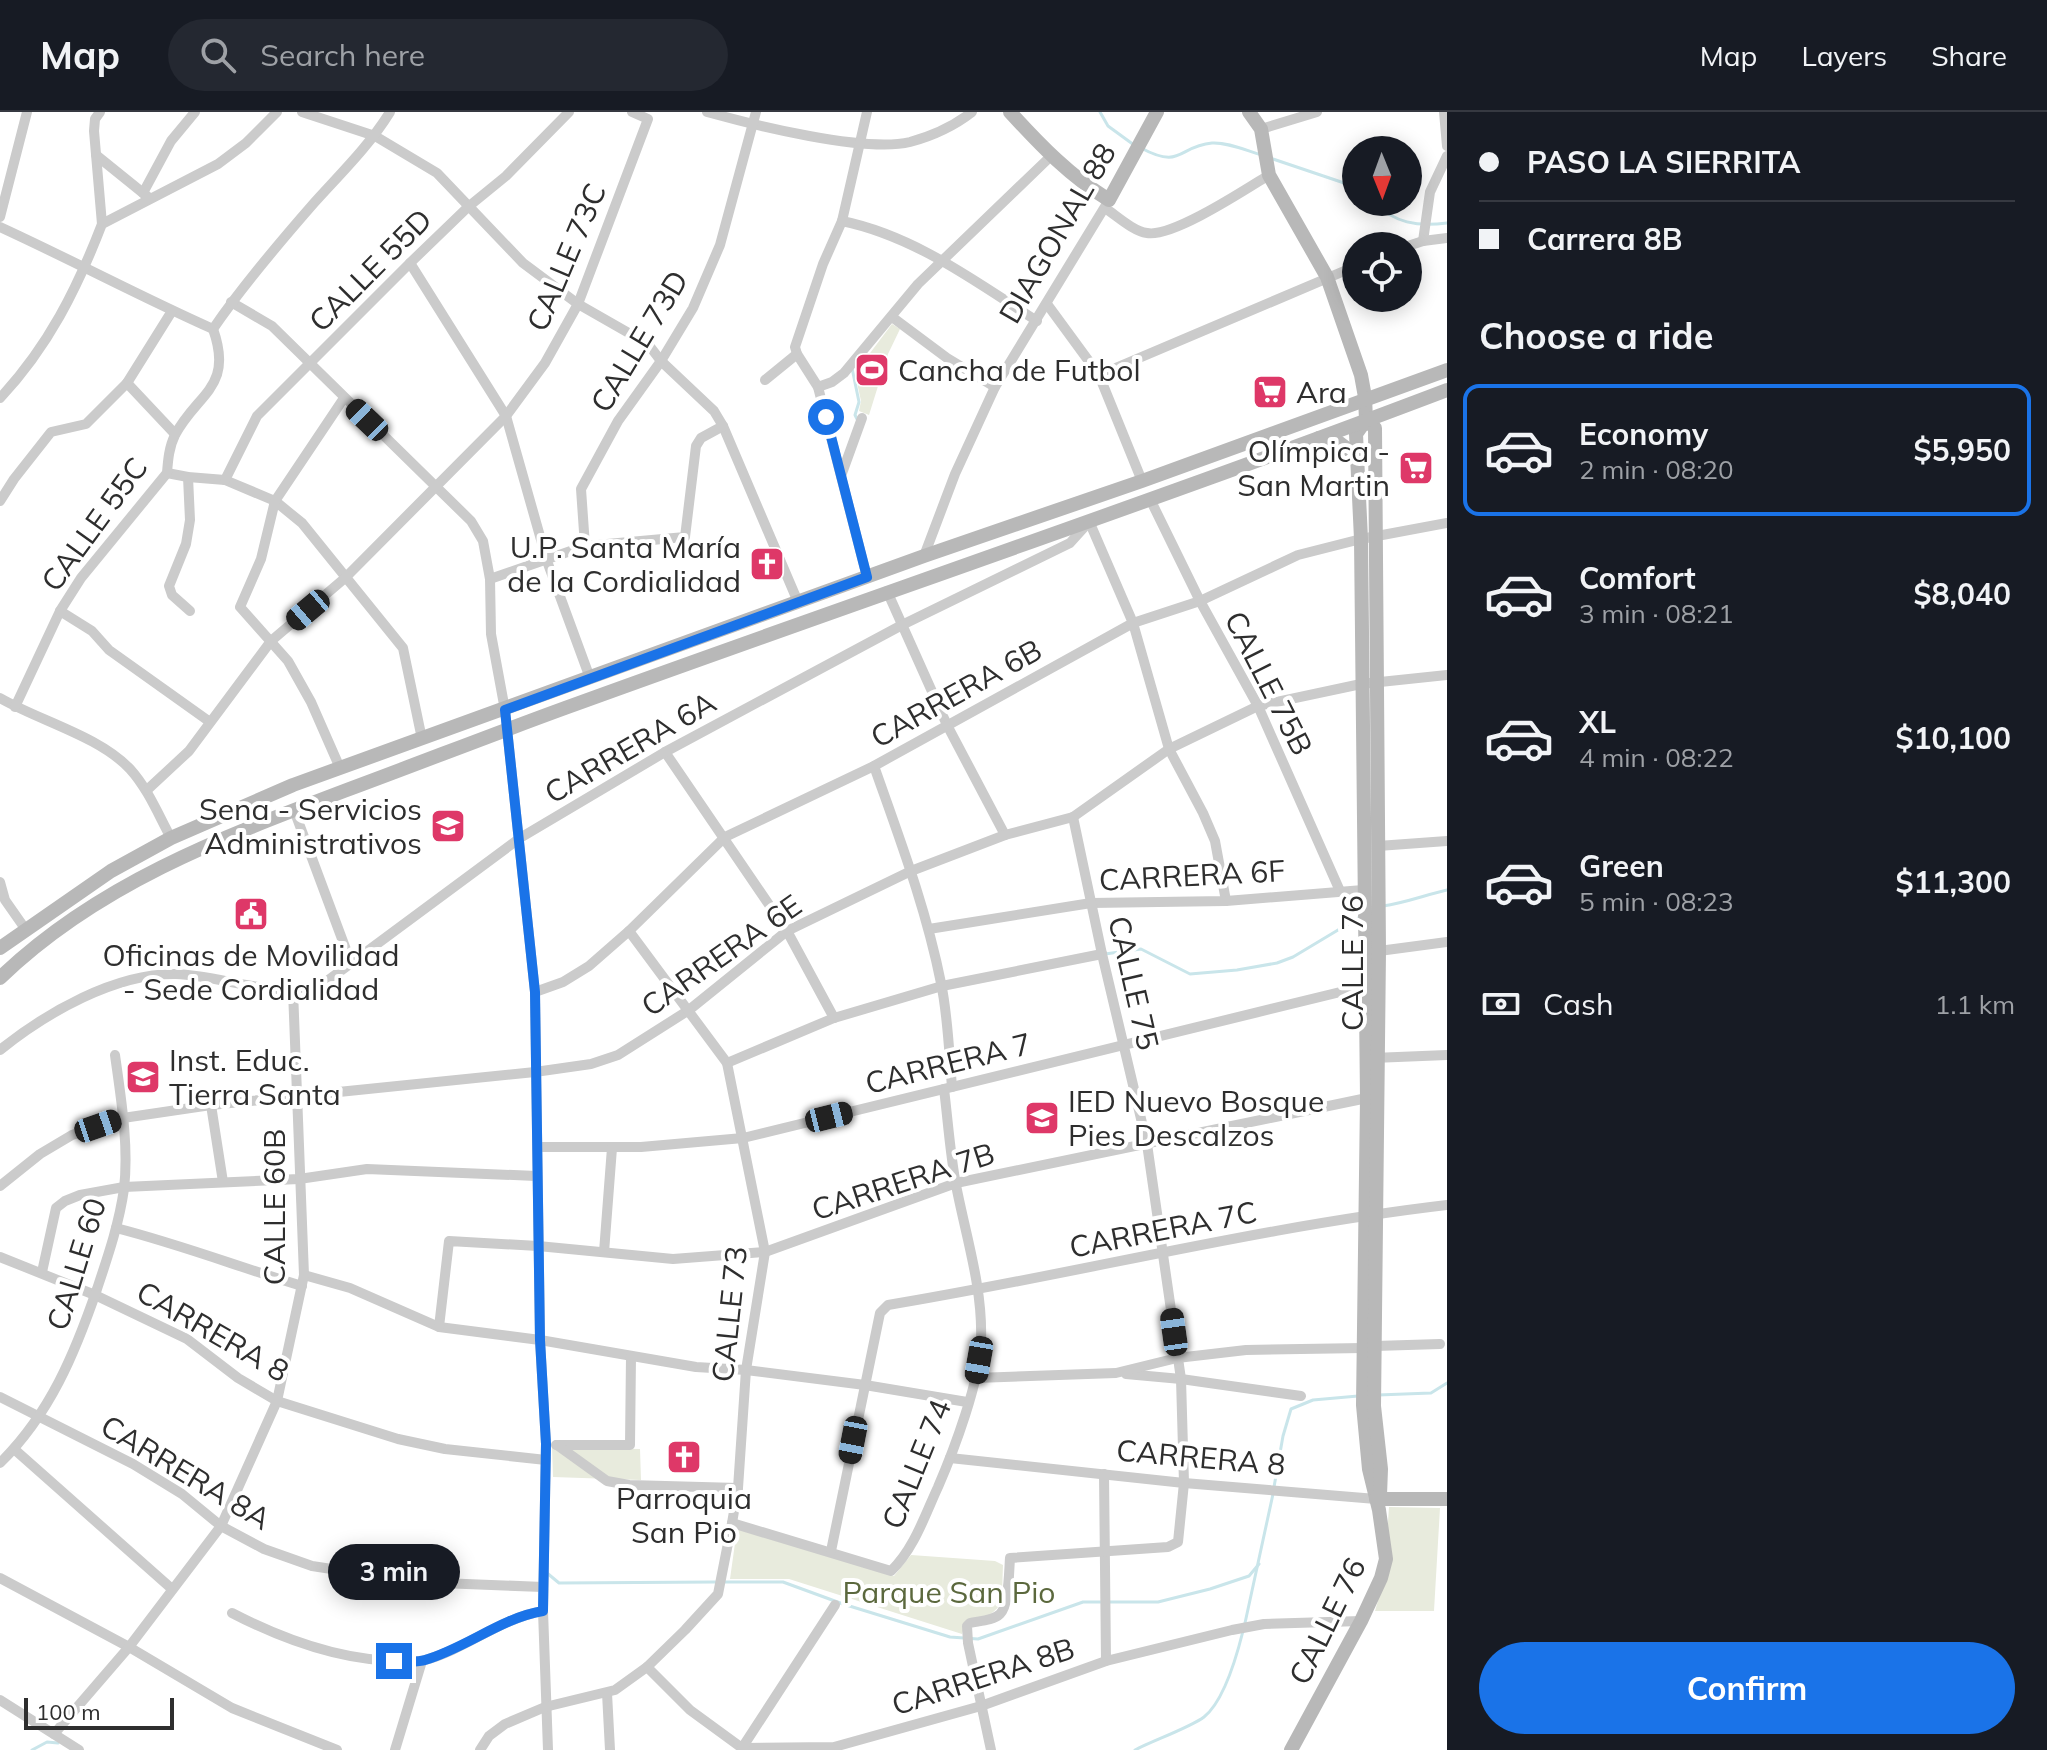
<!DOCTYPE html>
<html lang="en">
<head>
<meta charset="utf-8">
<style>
  body { margin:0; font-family:Mulish,sans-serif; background:#242831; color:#f1f3f6; height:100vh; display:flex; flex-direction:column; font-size:30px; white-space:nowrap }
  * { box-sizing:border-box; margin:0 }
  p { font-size:26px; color:#9ea1a6 }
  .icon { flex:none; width:44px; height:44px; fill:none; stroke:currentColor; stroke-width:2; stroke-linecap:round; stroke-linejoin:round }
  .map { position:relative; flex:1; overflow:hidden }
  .drawer { display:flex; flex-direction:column; background:#171b24; width:600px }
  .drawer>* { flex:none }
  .banner { display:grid; align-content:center; height:176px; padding:0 32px; background:#171b24 }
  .needle { width:52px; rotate:179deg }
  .fabs { position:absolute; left:1342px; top:24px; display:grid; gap:16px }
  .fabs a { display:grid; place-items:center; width:80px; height:80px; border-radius:50%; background:#171b24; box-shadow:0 4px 20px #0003; font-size:40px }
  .scale { position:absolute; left:24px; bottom:20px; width:150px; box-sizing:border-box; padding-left:8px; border:4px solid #2e2e2e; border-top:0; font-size:22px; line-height:28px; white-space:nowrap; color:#2e2e2e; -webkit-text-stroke:6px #fff; paint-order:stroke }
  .end { position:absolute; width:36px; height:36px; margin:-18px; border:10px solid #1a73e8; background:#fff; box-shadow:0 0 0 4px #fff }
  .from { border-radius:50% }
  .bubble { position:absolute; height:56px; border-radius:28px; background:#171b24; box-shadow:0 4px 20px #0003; font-size:26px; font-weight:700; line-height:56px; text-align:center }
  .car { position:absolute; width:24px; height:48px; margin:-24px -12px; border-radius:10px; box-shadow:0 0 6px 2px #0007; background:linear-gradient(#222 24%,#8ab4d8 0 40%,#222 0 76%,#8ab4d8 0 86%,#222 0) }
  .banner b { display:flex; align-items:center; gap:28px; height:76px; font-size:30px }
  .banner b+b { border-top:2px solid #363941 }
  .banner i { width:20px; height:20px; background:#f1f3f6 }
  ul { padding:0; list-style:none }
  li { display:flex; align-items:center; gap:24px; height:132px; margin:0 16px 12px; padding:0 16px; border:4px solid transparent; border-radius:16px }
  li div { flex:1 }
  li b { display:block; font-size:30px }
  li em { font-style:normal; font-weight:700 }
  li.on { border-color:#1a73e8 }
  li>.icon { width:72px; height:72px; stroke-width:1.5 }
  h2 { padding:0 32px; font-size:36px; line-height:96px }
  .pay { display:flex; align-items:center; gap:20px; height:88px; padding:0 32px; font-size:30px }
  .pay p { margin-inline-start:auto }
  .button { display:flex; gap:16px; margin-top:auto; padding:16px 32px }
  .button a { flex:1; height:92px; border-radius:48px; background:#1a73e8; color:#fff; font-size:32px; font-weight:700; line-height:92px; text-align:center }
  header { display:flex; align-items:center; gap:48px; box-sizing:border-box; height:112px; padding:0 40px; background:#171b24; border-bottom:2px solid #363941 }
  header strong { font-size:38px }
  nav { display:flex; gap:44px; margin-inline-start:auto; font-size:28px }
  .search { width:560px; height:72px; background:#242831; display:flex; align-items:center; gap:20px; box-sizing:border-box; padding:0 28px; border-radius:44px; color:#9ea1a6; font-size:30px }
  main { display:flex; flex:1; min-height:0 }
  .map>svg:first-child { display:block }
  .green { fill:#e8ebdd }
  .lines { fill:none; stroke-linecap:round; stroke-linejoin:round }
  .stream { stroke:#c9e5ea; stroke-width:3 }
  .street { stroke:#cbcbcb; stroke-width:10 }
  .secondary { stroke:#b8b8b8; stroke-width:14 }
  .route { stroke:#1a73e8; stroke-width:10 }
  .labels { text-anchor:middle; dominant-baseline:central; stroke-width:8; stroke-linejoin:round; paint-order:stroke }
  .street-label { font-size:30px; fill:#2e2e2e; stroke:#fff }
  .poi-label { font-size:30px; fill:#2e2e2e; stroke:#fff; text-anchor:start }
  .park-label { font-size:30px; fill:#5b683d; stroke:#fff }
</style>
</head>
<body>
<header>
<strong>Map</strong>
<div class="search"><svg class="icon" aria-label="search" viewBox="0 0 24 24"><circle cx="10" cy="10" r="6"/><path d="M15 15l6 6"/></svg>Search here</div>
<nav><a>Map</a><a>Layers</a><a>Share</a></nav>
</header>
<main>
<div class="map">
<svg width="1447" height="1638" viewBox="0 0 1447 1638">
  <rect width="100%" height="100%" fill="#fff"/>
  <g class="green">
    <polygon points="892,212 900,217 888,242 869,303 859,299 861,289 855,261"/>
    <polygon points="552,1335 640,1337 641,1368 553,1365"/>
    <polygon points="1389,1395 1440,1396 1434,1499 1375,1499 1384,1468"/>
    <path d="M737 1417 831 1441 894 1464 911 1443 995 1449 1003 1453C1001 1500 1007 1494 964 1516L962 1522 789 1467H730Z"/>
  </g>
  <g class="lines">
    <g class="stream">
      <polyline points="1100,0 1108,14 1134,33"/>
      <path d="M1141 36C1182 58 1178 34 1212 31 1228 30 1247 39 1262 43"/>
      <polyline points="1273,47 1356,75"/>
      <path d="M1373 90C1395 111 1417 115 1447 111"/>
      <polyline points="852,256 859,290 855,303 857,307"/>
      <path d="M1383 794C1405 791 1425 783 1447 778"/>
      <polyline points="1105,842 1141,837 1190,862 1237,858 1277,851 1293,845 1358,806"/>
      <polyline points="1378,1283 1431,1281 1447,1271"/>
      <polyline points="1274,1375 1283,1324 1291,1297 1313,1288 1358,1284"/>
      <polyline points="547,1461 559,1471 715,1470"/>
      <polyline points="723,1470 783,1470 843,1492 950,1525 978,1527 1083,1490 1158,1490 1210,1477 1249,1464 1259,1452"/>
      <polyline points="1245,1511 1273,1382"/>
      <polyline points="32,1638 47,1630 58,1631"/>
      <path d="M1135 1638C1152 1629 1191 1615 1204 1605 1224 1589 1237 1543 1243 1519"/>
    </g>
    <g class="street">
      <polyline points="100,0 95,7 94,19 102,112"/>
      <polyline points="302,0 375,24 437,61 523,151 578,192 648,232 661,249 714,299 723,314 798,490"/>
      <path d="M707 0C754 13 865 41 910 30 932 24 954 14 972 0"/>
      <polyline points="867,0 842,109 823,152 795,235 797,242 818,275 867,465"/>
      <polyline points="1444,0 1447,34"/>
      <polyline points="1261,17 1317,0"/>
      <polyline points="96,43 148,85"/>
      <polyline points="143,81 171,29 195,0"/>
      <path d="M1105 96C1117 104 1133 119 1147 121 1172 126 1246 77 1269 63"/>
      <polyline points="0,105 27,0"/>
      <path d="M842 109C915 124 976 170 1037 209"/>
      <path d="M0 115C72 148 141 185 213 217"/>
      <polyline points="1423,129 1430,80 1447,44"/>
      <polyline points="1408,134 1423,129 1447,126"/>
      <polyline points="410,151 506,304 547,449 590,566"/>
      <polyline points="231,190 272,214 471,409 483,429 490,467 491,522 505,598 535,880 540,1228 546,1332 543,1499 548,1638"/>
      <polyline points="1047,192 1099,263 1142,369"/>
      <polyline points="892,205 947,246 995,275"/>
      <path d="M213 217C243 173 279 131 314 91 341 61 369 34 390 0"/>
      <polyline points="1099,263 1356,154"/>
      <polyline points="765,268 797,242"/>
      <polyline points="127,271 175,322"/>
      <polyline points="818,275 832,270 844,261 918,172 1050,45"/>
      <path d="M0 286C48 235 77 177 102 112L218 52 246 31 277 0"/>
      <polyline points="167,361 188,365 225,368 275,389 302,411 403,536 422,627"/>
      <polyline points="841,364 862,306"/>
      <polyline points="188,365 190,408 186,432 169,474 172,483 190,499"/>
      <polyline points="225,368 257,304 410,151 468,95 506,64 569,0"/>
      <polyline points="1150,387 1200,489 1258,594 1340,779"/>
      <polyline points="0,389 14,367 51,320 86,312 127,271 172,199"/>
      <polyline points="1089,409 1133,511 1169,637 1203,701 1215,729 1226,789"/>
      <polyline points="585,434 581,377 618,309 661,249 693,196 720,133 756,0"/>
      <polyline points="924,444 955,362 995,275 1109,88"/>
      <polyline points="490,467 585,434 685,425 696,334 701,326 723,314"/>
      <polyline points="887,479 947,613 1005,723"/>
      <polyline points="60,499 92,519 109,538 210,610"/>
      <path d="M0 586C40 609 99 624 130 657 148 677 158 702 171 726"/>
      <path d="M15 595 60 499 81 466 167 361C168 348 169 335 175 323 197 281 234 276 213 217"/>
      <polyline points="665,640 787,819 834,906"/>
      <path d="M874 654C899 725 926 796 941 871 948 904 949 940 952 975"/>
      <polyline points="340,656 311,590 288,549 240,495 261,447 275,389 344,286"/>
      <polyline points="147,678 189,639 271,529 345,466 506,304 545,251 578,192 648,7 632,0"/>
      <polyline points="294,698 351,851"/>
      <polyline points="1378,734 1447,729"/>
      <polyline points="0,770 5,788 26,818"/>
      <polyline points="929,817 1091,791 1226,789 1363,778"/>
      <polyline points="1379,839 1447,830"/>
      <polyline points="535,880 563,870 589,854 629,819 725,725 874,654 1133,511 1200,489 1298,443 1361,427 1447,411"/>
      <path d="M0 938C46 901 115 861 176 862 228 864 277 890 327 869L520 726 665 640 902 513 1070 431 1089 410"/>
      <polyline points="1373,946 1447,943"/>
      <polyline points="727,951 834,906 942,874 1102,842"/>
      <polyline points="211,993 223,1070"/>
      <polyline points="538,1035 641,1035 743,1026 1365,874"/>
      <polyline points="0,1074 40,1042 72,1023 123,1006 211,993 535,960 591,952 618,943 689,898 787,819 911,759 1005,723 1073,705 1169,637 1258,594 1361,572 1447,563"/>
      <path d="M116 1116C179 1132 239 1155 302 1174"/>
      <polyline points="604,1140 612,1036"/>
      <polyline points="0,1145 95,1183 187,1227 238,1266 277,1289 398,1327 445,1337 546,1348"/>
      <polyline points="42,1160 56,1096 65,1089 80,1083 124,1075 299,1067 367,1057 536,1064"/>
      <polyline points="304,1163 350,1176 439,1215 540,1228 696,1255 746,1258 865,1273 967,1290"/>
      <polyline points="439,1215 449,1129 538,1134 673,1147 765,1140 956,1071 1367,986"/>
      <polyline points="1375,1234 1440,1232"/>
      <polyline points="1126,1262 1181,1267 1301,1284"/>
      <polyline points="976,1266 1116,1261 1177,1246 1246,1238 1363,1236"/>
      <polyline points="0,1285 133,1352 182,1382 221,1414 264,1437 312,1454 416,1470 543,1475"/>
      <polyline points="556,1333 630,1333 631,1244"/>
      <polyline points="557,1333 607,1369 629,1373 738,1376"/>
      <polyline points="14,1337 172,1477"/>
      <polyline points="950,1346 1184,1371 1376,1387"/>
      <path d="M0 1351C50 1302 75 1241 97 1177 108 1144 119 1112 124 1077 129 1033 121 987 115 943"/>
      <polyline points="1104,1362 1106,1549"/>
      <path d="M732 1411 891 1459C914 1437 925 1403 938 1375 954 1338 980 1269 981 1229 983 1176 966 1125 956 1073 950 1041 948 1009 944 977"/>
      <path d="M831 1439 880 1201 888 1193C1075 1162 1259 1115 1447 1093"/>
      <polyline points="0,1466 129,1535 232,1596 337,1638"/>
      <path d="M232 1501C284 1528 341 1549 401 1549 409 1549 418 1550 425 1548 466 1537 501 1506 543 1499"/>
      <polyline points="647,1555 690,1598 742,1636 834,1635 981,1594 1106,1549 1232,1518 1264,1512 1361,1509"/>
      <polyline points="607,1581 610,1638"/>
      <polyline points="0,1588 79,1638"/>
      <polyline points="54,1622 129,1535 221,1414 277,1289 304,1163 293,878"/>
      <polyline points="742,1636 835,1493"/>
      <polyline points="395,1638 422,1549"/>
      <polyline points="480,1638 489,1624 505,1612 545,1595 615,1578 647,1555 685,1518 718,1482 732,1411 738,1376 746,1258 765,1140 727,951 629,819"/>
      <path d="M991 1638 968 1531 967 1514 970 1511C978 1509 993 1509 1000 1502 1009 1494 1009 1459 1010 1446L1168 1435 1178 1430 1184 1371 1181 1267 1147 1032 1102 842 1073 705"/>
    </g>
    <g class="secondary">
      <path d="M1010 0C1041 34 1070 64 1109 88L1157 0"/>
      <polyline points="1249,0 1261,17 1269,63 1327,165 1361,263 1365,285 1366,308 1356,322 1361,427 1367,986 1363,1293 1369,1357 1379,1398 1386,1447 1381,1466 1361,1509 1291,1638"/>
      <polyline points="1366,308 1375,316 1379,839 1374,1294 1381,1357 1380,1383"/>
      <polyline points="1319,326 1337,329 1357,344"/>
      <polyline points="0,836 111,759 171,726 293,673 924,444 1142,369 1447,258"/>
      <path d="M0 866C96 773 220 726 344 679 417 652 491 623 565 596 859 489 1155 389 1447 278"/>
      <polyline points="1376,1387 1447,1387"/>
    </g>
  </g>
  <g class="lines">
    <path class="route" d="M394 1549C404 1549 416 1551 425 1548 466 1536 501 1506 543 1499L546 1332 540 1228 535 880 505 598 867 465 826 305"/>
  </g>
  <defs>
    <g id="stadium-square" transform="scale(1.8)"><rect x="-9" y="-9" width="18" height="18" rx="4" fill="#de3868" stroke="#fff"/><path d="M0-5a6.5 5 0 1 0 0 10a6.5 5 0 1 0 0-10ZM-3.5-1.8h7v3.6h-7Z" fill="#fff"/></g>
    <g id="supermarket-square" transform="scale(1.8)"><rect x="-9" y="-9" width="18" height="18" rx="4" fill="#de3868" stroke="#fff"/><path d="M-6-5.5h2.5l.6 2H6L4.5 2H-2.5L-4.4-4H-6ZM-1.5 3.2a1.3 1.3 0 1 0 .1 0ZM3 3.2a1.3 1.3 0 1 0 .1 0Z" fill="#fff"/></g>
    <g id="church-square" transform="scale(1.8)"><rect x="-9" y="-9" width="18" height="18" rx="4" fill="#de3868" stroke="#fff"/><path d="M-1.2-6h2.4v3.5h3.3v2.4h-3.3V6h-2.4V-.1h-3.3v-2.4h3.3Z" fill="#fff"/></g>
    <g id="university-square" transform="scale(1.8)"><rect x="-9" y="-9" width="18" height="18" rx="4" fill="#de3868" stroke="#fff"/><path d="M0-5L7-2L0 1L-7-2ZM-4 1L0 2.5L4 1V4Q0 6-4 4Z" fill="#fff"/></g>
    <g id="civic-square" transform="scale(1.8)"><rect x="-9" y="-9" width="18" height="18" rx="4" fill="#de3868" stroke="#fff"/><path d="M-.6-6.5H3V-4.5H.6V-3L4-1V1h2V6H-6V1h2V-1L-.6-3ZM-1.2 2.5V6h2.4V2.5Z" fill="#fff"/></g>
    <g id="school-square" transform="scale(1.8)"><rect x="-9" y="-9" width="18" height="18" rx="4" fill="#de3868" stroke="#fff"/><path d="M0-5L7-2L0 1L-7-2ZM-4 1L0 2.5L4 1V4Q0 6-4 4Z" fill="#fff"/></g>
  </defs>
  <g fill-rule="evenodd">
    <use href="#stadium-square" x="872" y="258"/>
    <use href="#supermarket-square" x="1270" y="280"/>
    <use href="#supermarket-square" x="1416" y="356"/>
    <use href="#church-square" x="767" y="452"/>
    <use href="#university-square" x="448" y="714"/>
    <use href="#civic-square" x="251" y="802"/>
    <use href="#school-square" x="143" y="965"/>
    <use href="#school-square" x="1042" y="1006"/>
    <use href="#church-square" x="684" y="1345"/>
  </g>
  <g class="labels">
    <g class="street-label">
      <text transform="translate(1057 121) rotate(-60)">DIAGONAL 88</text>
      <text transform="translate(566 145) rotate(-67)">CALLE 73C</text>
      <text transform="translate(370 158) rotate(-45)">CALLE 55D</text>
      <text transform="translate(639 229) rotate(-59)">CALLE 73D</text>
      <text transform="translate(94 412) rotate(-54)">CALLE 55C</text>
      <text transform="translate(1269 571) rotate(63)">CALLE 75B</text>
      <text transform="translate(956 581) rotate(-29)">CARRERA 6B</text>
      <text transform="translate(630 635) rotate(-30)">CARRERA 6A</text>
      <text transform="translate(1192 763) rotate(-3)">CARRERA 6F</text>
      <text transform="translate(721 843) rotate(-35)">CARRERA 6E</text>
      <text transform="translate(1352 851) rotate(-90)">CALLE 76</text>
      <text transform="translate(1134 871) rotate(77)">CALLE 75</text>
      <text transform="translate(948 951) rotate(-14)">CARRERA 7</text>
      <text transform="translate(903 1069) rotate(-18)">CARRERA 7B</text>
      <text transform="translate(274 1095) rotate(-90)">CALLE 60B</text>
      <text transform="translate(1163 1117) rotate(-11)">CARRERA 7C</text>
      <text transform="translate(76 1152) rotate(-73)">CALLE 60</text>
      <text transform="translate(729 1202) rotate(-84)">CALLE 73</text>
      <text transform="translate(213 1219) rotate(30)">CARRERA 8</text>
      <text transform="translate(1201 1345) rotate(5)">CARRERA 8</text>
      <text transform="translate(916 1352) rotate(-68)">CALLE 74</text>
      <text transform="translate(186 1360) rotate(31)">CARRERA 8A</text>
      <text transform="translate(1327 1509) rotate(-64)">CALLE 76</text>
      <text transform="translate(983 1564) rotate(-18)">CARRERA 8B</text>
    </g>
    <g class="poi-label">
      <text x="898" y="258">Cancha de Futbol</text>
      <text x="1296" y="280">Ara</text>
      <text x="1390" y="339" text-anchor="end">Olímpica -<tspan x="1390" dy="34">San Martin</tspan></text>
      <text x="741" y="435" text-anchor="end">U.P. Santa María<tspan x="741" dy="34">de la Cordialidad</tspan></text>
      <text x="422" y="697" text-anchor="end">Sena - Servicios<tspan x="422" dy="34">Administrativos</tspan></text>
      <text x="251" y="843" text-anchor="middle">Oficinas de Movilidad<tspan x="251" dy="34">- Sede Cordialidad</tspan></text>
      <text x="169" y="948">Inst. Educ.<tspan x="169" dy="34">Tierra Santa</tspan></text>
      <text x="1068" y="989">IED Nuevo Bosque<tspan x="1068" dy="34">Pies Descalzos</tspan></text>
      <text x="684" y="1386" text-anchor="middle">Parroquia<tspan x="684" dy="34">San Pio</tspan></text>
    </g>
    <g class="park-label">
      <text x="949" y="1480">Parque San Pio</text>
    </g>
  </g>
</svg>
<div class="fabs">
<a><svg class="needle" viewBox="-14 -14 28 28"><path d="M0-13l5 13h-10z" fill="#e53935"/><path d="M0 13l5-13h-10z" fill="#9ea1a6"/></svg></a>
<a><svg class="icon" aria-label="locate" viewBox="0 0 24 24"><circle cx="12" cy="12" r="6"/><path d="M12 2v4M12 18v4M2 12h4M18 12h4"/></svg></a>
</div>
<div class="scale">100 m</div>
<i class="end from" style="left:826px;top:305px"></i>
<i class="end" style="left:394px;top:1549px"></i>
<div class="bubble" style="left:328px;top:1432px;width:132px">3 min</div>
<i class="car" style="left:367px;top:308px;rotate:314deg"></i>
<i class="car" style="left:308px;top:498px;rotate:230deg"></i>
<i class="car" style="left:829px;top:1005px;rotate:76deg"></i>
<i class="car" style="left:98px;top:1014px;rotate:71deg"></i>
<i class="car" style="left:1174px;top:1220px;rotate:352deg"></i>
<i class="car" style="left:979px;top:1248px;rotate:190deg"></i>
<i class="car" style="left:853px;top:1328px;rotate:191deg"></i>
</div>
<section class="drawer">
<div class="banner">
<b><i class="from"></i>PASO LA SIERRITA</b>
<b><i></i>Carrera 8B</b>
</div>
<h2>Choose a ride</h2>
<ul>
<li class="on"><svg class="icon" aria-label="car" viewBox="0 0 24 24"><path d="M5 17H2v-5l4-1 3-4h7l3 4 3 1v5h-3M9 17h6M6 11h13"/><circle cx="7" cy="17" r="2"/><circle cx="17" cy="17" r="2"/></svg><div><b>Economy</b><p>2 min · 08:20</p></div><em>$5,950</em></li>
<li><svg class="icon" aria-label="car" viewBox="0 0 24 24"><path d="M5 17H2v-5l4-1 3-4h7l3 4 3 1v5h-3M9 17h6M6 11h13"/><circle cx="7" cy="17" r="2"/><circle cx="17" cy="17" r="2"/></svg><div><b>Comfort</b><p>3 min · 08:21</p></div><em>$8,040</em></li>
<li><svg class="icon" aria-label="car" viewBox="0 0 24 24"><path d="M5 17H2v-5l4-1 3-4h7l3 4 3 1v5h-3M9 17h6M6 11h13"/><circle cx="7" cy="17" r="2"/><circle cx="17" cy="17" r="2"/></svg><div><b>XL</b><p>4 min · 08:22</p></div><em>$10,100</em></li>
<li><svg class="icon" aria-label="car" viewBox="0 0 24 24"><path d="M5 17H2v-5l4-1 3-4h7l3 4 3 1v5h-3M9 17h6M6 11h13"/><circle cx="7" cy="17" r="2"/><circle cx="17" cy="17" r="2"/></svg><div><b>Green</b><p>5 min · 08:23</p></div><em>$11,300</em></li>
</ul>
<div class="pay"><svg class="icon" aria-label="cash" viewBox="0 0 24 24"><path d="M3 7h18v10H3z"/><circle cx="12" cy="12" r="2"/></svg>Cash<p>1.1 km</p></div>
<div class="button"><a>Confirm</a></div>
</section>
</main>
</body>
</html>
